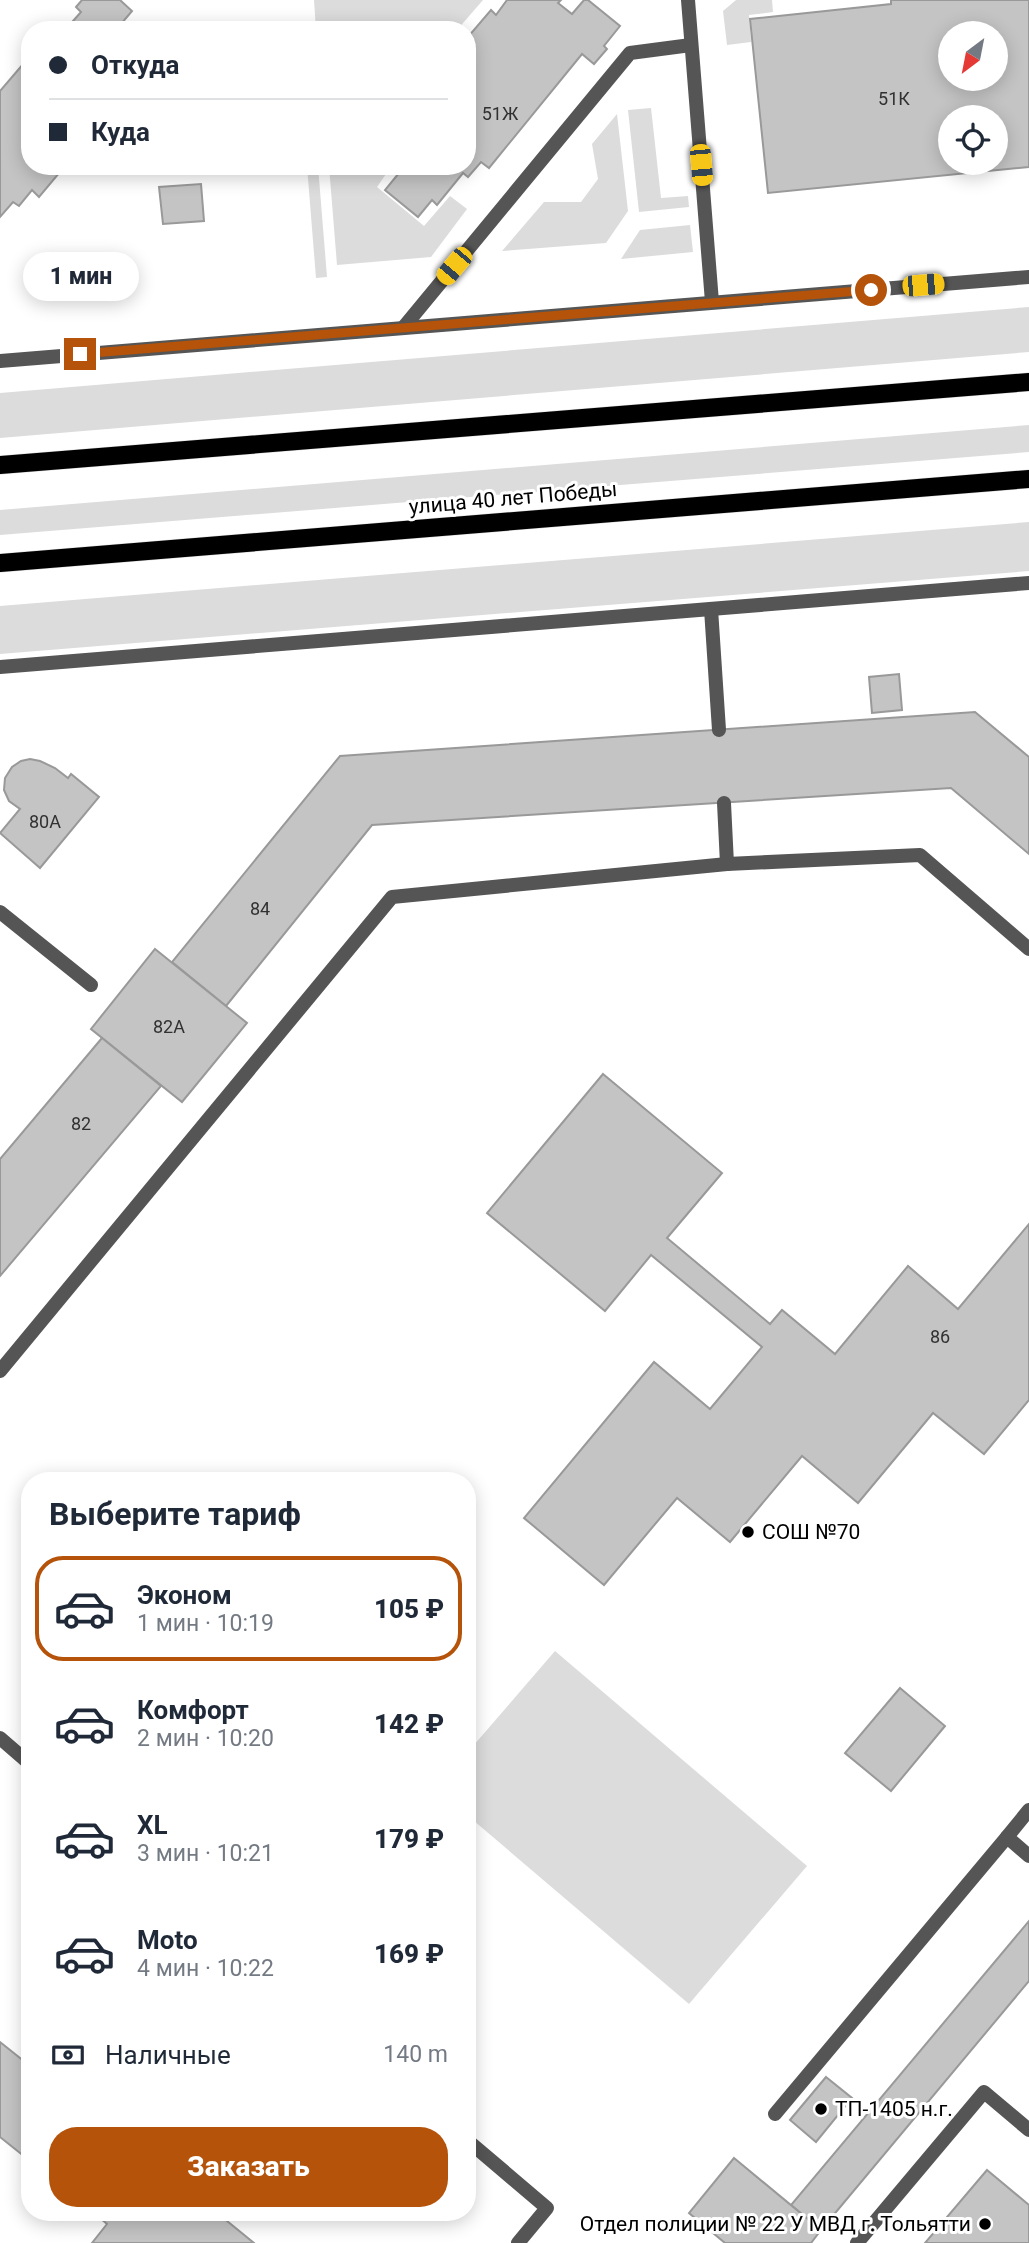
<!DOCTYPE html>
<html lang="ru">
<head>
<meta charset="utf-8">
<style>
  body { margin:0; font-family:Roboto,sans-serif; background:#f2f2f3; color:#1f2937; height:100vh; display:flex; flex-direction:column; font-size:26px; white-space:nowrap }
  * { box-sizing:border-box; margin:0 }
  p { font-size:23px; color:#747a83 }
  .icon { flex:none; width:38px; height:38px; fill:none; stroke:currentColor; stroke-width:2; stroke-linecap:round; stroke-linejoin:round }
  .map { position:relative; flex:1; overflow:hidden }
  .panel { position:absolute; left:21px; top:1472px; width:455px; height:749px; display:flex; flex-direction:column; background:#fff; border-radius:28px; box-shadow:0 4px 18px #0003 }
  .panel>* { flex:none }
  .banner { position:absolute; left:21px; top:21px; width:455px; height:154px; border-radius:28px; box-shadow:0 4px 18px #0003; display:grid; align-content:center; height:154px; padding:0 28px; background:#fff }
  .needle { width:46px; rotate:212deg }
  .controls { position:absolute; left:938px; top:21px; display:grid; gap:14px }
  .controls a { display:grid; place-items:center; width:70px; height:70px; border-radius:50%; background:#fff; box-shadow:0 4px 18px #0003; font-size:35px }
  .end { position:absolute; width:32px; height:32px; margin:-16px; border:9px solid #b45309; background:#fff; box-shadow:0 0 0 4px #fff }
  .from { border-radius:50% }
  .bubble { position:absolute; height:49px; border-radius:24px; background:#fff; box-shadow:0 4px 18px #0003; font-size:23px; font-weight:800; line-height:49px; text-align:center }
  .car { position:absolute; width:21px; height:42px; margin:-21px -10px; border-radius:9px; box-shadow:0 0 5px 2px #0007; background:linear-gradient(#f5c518 24%,#345 0 40%,#f5c518 0 76%,#345 0 86%,#f5c518 0) }
  .banner b { display:flex; align-items:center; gap:24px; height:66px; font-size:26px }
  .banner b+b { border-top:2px solid #e0e1e3 }
  .banner i { width:18px; height:18px; background:#1f2937 }
  ul { padding:0; list-style:none }
  li { display:flex; align-items:center; gap:21px; height:105px; margin:0 14px 10px; padding:0 14px; border:4px solid transparent; border-radius:28px }
  li div { flex:1 }
  li b { display:block; font-size:26px }
  li em { font-style:normal; font-weight:800 }
  li.selected { border-color:#b45309 }
  li>.icon { width:63px; height:63px; stroke-width:1.5 }
  h2 { padding:0 28px; font-size:32px; line-height:84px }
  .pay { display:flex; align-items:center; gap:18px; height:77px; padding:0 28px; font-size:26px }
  .pay p { margin-inline-start:auto }
  .button { display:flex; gap:14px; margin-top:auto; padding:14px 28px }
  .button a { flex:1; height:80px; border-radius:28px; background:#b45309; color:#fff; font-size:28px; font-weight:800; line-height:80px; text-align:center }
  .map>svg:first-child { display:block }
  .green { fill:#dcdcdc }
  .building { fill:#c4c4c4; stroke:#999; stroke-width:2; fill-rule:evenodd }
  .lines { fill:none; stroke-linecap:round; stroke-linejoin:round }
  .primary-casing { stroke:#dbdbdb; stroke-width:19 }
  .lane { stroke:#555; stroke-width:14 }
  .street { stroke:#555; stroke-width:14 }
  .primary { stroke:#000; stroke-width:18 }
  .route { stroke:#b45309; stroke-width:9 }
  .poi-dot { fill:#000; stroke:#fff; stroke-width:2.5 }
  .labels { text-anchor:middle; dominant-baseline:central; stroke-width:6; stroke-linejoin:round; paint-order:stroke }
  .number-label { font-size:18px; fill:#313131 }
  .street-label { font-size:21px; fill:#000; stroke:#fff }
  .poi-label { font-size:21px; fill:#000; stroke:#fff; text-anchor:start }
</style>
</head>
<body>
<div class="map">
<svg width="1029" height="2243" viewBox="0 0 1029 2243">
  <rect width="100%" height="100%" fill="#fff"/>
  <g class="green">
    <polygon points="314,0 483,0 457,30 316,30"/>
    <polygon points="736,0 772,0 773,12 749,15 751,42 727,45 723,11"/>
    <polygon points="651,108 661,198 688,196 689,207 639,212 628,110"/>
    <polygon points="617,114 628,211 606,243 502,251 544,202 581,202 598,179 592,144"/>
    <polygon points="307,166 318,166 327,277 316,278"/>
    <polygon points="329,166 376,166 386,174 377,187 424,226 450,196 467,209 431,257 337,265"/>
    <polygon points="690,225 693,252 621,259 640,230"/>
    <polygon points="1029,307 1029,352 0,438 0,393"/>
    <polygon points="1029,425 1029,452 0,535 0,510"/>
    <polygon points="1029,522 1029,571 0,654 0,606"/>
    <polygon points="555,1651 807,1866 689,2004 467,1815 467,1753"/>
  </g>
  <g class="building">
    <polygon points="82,0 120,0 132,11 116,30 61,30 64,27 66,29 81,12 76,7"/>
    <polygon points="507,0 561,0 558,3 572,14 584,0 588,0 620,26 604,46 607,49 594,64 582,54 489,168 481,162 468,177 463,173 437,205 432,200 418,217 385,190 399,173 391,166 467,166 467,38 491,10 496,15"/>
    <path d="M891 0H1029V167L768 193 750 19 891 4ZM950 33H996V79H950ZM950 117H996V163H950Z"/>
    <polygon points="30,56 30,166 65,166 39,197 32,190 19,206 13,202 0,217 0,91"/>
    <polygon points="201,184 204,221 163,224 159,187"/>
    <polygon points="899,674 902,710 872,713 869,677"/>
    <polygon points="975,712 1029,757 1029,854 951,788 372,825 226,1006 172,962 340,756"/>
    <polygon points="30,759 40,761 55,768 68,778 71,774 99,797 40,868 0,833 20,809 9,801 4,790 5,778 12,767 21,761"/>
    <polygon points="155,949 247,1023 182,1102 91,1029"/>
    <polygon points="102,1038 161,1086 0,1276 0,1159"/>
    <polygon points="603,1074 722,1173 667,1238 770,1324 782,1310 835,1354 908,1266 958,1309 1029,1224 1029,1400 984,1454 933,1413 858,1503 802,1456 730,1542 677,1498 604,1585 524,1518 654,1362 710,1409 762,1347 651,1255 605,1311 487,1213"/>
    <polygon points="900,1688 945,1726 891,1791 845,1753"/>
    <polygon points="1029,1921 1029,1981 821,2230 791,2205"/>
    <polygon points="0,2042 30,2066 30,2161 0,2137"/>
    <polygon points="826,2077 852,2098 816,2142 790,2120"/>
    <polygon points="734,2158 821,2230 811,2243 725,2243 689,2213"/>
    <polygon points="987,2170 1029,2205 1029,2243 925,2243"/>
    <polygon points="93,2212 216,2212 254,2243 92,2243 107,2224"/>
  </g>
  <g class="lines">
    <g class="primary-casing">
      <g id="primary">
        <polyline points="0,465 1029,382"/>
        <polyline points="0,563 1029,479"/>
      </g>
    </g>
    <g class="lane">
      <polyline points="688,0 712,302"/>
      <polyline points="403,328 630,53 691,45"/>
      <polyline points="711,609 719,730"/>
      <polyline points="724,803 727,864"/>
      <polyline points="0,912 91,985"/>
      <polyline points="0,1371 392,897 727,864 920,855 1029,949"/>
      <polyline points="0,1738 30,1764"/>
      <polyline points="1029,1810 1007,1837 1029,1856"/>
      <polyline points="775,2114 1007,1837"/>
      <polyline points="467,2140 547,2208 518,2243"/>
      <polyline points="857,2243 984,2092 1029,2130"/>
    </g>
    <g class="street">
      <polyline points="0,361 1029,277"/>
      <polyline points="0,667 1029,583"/>
    </g>
    <use href="#primary" class="primary"/>
  </g>
  <g class="lines">
    <polyline class="route" points="80,354 871,290"/>
  </g>
  <g class="poi-dot">
    <circle cx="748" cy="1532" r="7"/>
    <circle cx="821" cy="2109" r="7"/>
    <circle cx="985" cy="2224" r="7"/>
  </g>
  <g class="labels">
    <g class="number-label">
      <text x="894" y="98">51К</text>
      <text x="500" y="113">51Ж</text>
      <text x="45" y="821">80А</text>
      <text x="260" y="908">84</text>
      <text x="169" y="1026">82А</text>
      <text x="81" y="1123">82</text>
      <text x="940" y="1336">86</text>
    </g>
    <g class="street-label">
      <text transform="translate(513 498) rotate(-5)">улица 40 лет Победы</text>
    </g>
    <g class="poi-label">
      <text x="762" y="1532">СОШ №70</text>
      <text x="835" y="2109">ТП-1405 н.г.</text>
      <text x="971" y="2224" text-anchor="end">Отдел полиции № 22 У МВД г. Тольятти</text>
    </g>
  </g>
</svg>
<div class="controls">
<a><svg class="needle" viewBox="-14 -14 28 28"><path d="M0-13l5 13h-10z" fill="#e53935"/><path d="M0 13l5-13h-10z" fill="#747a83"/></svg></a>
<a><svg class="icon" aria-label="locate" viewBox="0 0 24 24"><circle cx="12" cy="12" r="6"/><path d="M12 2v4M12 18v4M2 12h4M18 12h4"/></svg></a>
</div>
<i class="end from" style="left:871px;top:290px"></i>
<i class="end" style="left:80px;top:354px"></i>
<div class="bubble" style="left:23px;top:252px;width:116px">1 мин</div>
<i class="car" style="left:701px;top:165px;rotate:175deg"></i>
<i class="car" style="left:454px;top:266px;rotate:220deg"></i>
<i class="car" style="left:923px;top:285px;rotate:85deg"></i>
<div class="banner">
<b><i class="from"></i>Откуда</b>
<b><i></i>Куда</b>
</div>
<section class="panel">
<h2>Выберите тариф</h2>
<ul>
<li class="selected"><svg class="icon" aria-label="car" viewBox="0 0 24 24"><path d="M5 17H2v-5l4-1 3-4h7l3 4 3 1v5h-3M9 17h6M6 11h13"/><circle cx="7" cy="17" r="2"/><circle cx="17" cy="17" r="2"/></svg><div><b>Эконом</b><p>1 мин · 10:19</p></div><em>105 ₽</em></li>
<li><svg class="icon" aria-label="car" viewBox="0 0 24 24"><path d="M5 17H2v-5l4-1 3-4h7l3 4 3 1v5h-3M9 17h6M6 11h13"/><circle cx="7" cy="17" r="2"/><circle cx="17" cy="17" r="2"/></svg><div><b>Комфорт</b><p>2 мин · 10:20</p></div><em>142 ₽</em></li>
<li><svg class="icon" aria-label="car" viewBox="0 0 24 24"><path d="M5 17H2v-5l4-1 3-4h7l3 4 3 1v5h-3M9 17h6M6 11h13"/><circle cx="7" cy="17" r="2"/><circle cx="17" cy="17" r="2"/></svg><div><b>XL</b><p>3 мин · 10:21</p></div><em>179 ₽</em></li>
<li><svg class="icon" aria-label="car" viewBox="0 0 24 24"><path d="M5 17H2v-5l4-1 3-4h7l3 4 3 1v5h-3M9 17h6M6 11h13"/><circle cx="7" cy="17" r="2"/><circle cx="17" cy="17" r="2"/></svg><div><b>Moto</b><p>4 мин · 10:22</p></div><em>169 ₽</em></li>
</ul>
<div class="pay"><svg class="icon" aria-label="cash" viewBox="0 0 24 24"><path d="M3 7h18v10H3z"/><circle cx="12" cy="12" r="2"/></svg>Наличные<p>140 m</p></div>
<div class="button"><a>Заказать</a></div>
</section>
</div>
</body>
</html>
